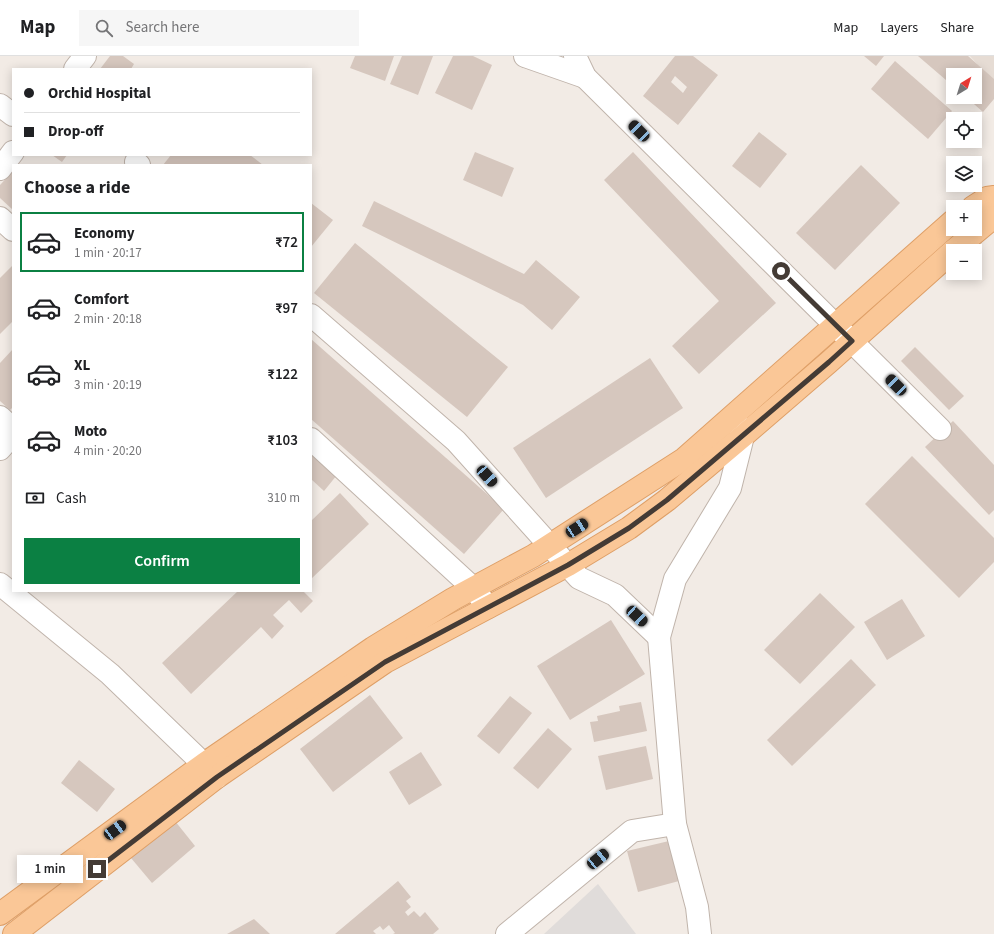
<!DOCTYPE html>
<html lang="en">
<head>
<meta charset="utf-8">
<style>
  body { margin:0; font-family:"Source Sans 3",sans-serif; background:#f6f6f6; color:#202124; height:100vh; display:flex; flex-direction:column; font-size:15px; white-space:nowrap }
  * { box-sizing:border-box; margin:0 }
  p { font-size:13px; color:#757577 }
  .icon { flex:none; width:22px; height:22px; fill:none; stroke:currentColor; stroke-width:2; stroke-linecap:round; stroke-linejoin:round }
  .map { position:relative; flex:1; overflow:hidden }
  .details { position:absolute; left:12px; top:108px; width:300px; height:428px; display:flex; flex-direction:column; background:#fff; border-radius:0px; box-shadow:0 2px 10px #0003 }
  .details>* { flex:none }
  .hud { position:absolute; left:12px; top:12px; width:300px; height:88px; border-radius:0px; box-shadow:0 2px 10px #0003; display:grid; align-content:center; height:88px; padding:0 12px; background:#fff }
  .needle { width:26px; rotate:38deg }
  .fabs { position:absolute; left:946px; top:12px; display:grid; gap:8px }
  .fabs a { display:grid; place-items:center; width:36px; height:36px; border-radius:0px; background:#fff; box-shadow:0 2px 10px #0003; font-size:20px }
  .end { position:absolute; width:18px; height:18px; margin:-9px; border:5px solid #443b35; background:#fff; box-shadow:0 0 0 2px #fff }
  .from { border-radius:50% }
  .bubble { position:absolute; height:28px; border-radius:0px; background:#fff; box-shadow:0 2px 10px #0003; font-size:13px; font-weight:600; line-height:28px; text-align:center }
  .car { position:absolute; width:12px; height:24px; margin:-12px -6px; border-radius:5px; box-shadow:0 0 3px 1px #0007; background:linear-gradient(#222 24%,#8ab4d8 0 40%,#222 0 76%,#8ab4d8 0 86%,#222 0) }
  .hud b { display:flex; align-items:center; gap:14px; height:38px; font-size:15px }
  .hud b+b { border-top:1px solid #e0e0e0 }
  .hud i { width:10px; height:10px; background:#202124 }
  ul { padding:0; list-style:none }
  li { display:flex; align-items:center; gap:12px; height:60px; margin:0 8px 6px; padding:0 4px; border:2px solid transparent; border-radius:0px }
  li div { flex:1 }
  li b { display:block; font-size:15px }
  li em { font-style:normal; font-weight:600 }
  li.active { border-color:#0b8043 }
  li>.icon { width:36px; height:36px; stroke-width:1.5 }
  h2 { padding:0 12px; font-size:18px; line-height:48px }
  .pay { display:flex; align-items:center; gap:10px; height:44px; padding:0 12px; font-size:15px }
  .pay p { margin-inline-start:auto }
  .cta { display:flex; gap:8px; margin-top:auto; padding:8px 12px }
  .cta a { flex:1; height:46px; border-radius:0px; background:#0b8043; color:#fff; font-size:16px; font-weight:600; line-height:46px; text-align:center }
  header { display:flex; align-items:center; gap:24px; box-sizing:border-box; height:56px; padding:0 20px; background:#fff; border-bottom:1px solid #e0e0e0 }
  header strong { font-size:19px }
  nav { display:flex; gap:22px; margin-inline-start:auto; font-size:14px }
  .search { width:280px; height:36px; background:#f6f6f6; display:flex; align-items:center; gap:10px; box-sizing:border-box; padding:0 14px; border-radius:0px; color:#757577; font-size:15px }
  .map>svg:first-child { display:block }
  .residential { fill:#e6dcd4 }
  .parking { fill:#e0dcda }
  .building { fill:#d6c7be; fill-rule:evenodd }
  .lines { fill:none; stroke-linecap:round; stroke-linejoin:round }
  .minor-casing { stroke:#c0b4ab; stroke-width:24 }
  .major-casing { stroke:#de9f67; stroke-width:24 }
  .minor { stroke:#fff; stroke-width:22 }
  .major { stroke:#fac797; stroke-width:22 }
  .route { stroke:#443b35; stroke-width:5 }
</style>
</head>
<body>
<header>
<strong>Map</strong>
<div class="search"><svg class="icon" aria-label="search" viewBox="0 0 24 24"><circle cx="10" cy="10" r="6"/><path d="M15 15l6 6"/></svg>Search here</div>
<nav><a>Map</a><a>Layers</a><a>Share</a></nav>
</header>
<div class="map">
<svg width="994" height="878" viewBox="0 0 994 878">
  <rect width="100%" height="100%" fill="#f2ebe5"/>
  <polygon class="residential" points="970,0 994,0 994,27"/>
  <polygon class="parking" points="598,828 636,878 544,878"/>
  <g class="building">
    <polygon points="110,0 123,0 134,8 131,13 100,13"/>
    <polygon points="355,0 394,0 385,25 350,12"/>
    <polygon points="402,0 433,0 418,39 390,28"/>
    <polygon points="453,0 473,0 492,9 472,54 435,37"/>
    <path d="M675 0H693L718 19 678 69 643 40ZM675 20 687 31 683 37 671 26Z"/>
    <polygon points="864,0 884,0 876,10"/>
    <polygon points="918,0 968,0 994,23 994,43 983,56 966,41 975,41 975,19 953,19 953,30"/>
    <polygon points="895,5 952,55 928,83 871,33"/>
    <polygon points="759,76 787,98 760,132 732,110"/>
    <polygon points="475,96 514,112 502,141 463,124"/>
    <polygon points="633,96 776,247 699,318 672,290 719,245 604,124"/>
    <polygon points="52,99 67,99 62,106"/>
    <polygon points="171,99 250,99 263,109 163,109"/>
    <polygon points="861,109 900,147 835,214 796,177"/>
    <polygon points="13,115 13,154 0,142 0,129"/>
    <polygon points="374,145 524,218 536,204 580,241 552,274 523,249 362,170"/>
    <polygon points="311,147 333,164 311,191"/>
    <polygon points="355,187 508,311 467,361 314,237"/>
    <polygon points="13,209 13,265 0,278 0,222"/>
    <polygon points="311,283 504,453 464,498 311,363"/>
    <polygon points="915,291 964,340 949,354 901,305"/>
    <polygon points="13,293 13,351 10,354 0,345 0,307"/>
    <polygon points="650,302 683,352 546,442 513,392"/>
    <polygon points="953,365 994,409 994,454 989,459 925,391"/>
    <polygon points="311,387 341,414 324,435 311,423"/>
    <polygon points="912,400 994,482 994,506 959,542 865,448"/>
    <polygon points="340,437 369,468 311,523 311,465"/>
    <polygon points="238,535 303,535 313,545 301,557 289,544 273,559 284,570 272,583 261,571 191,638 162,607"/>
    <polygon points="820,537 855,571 800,628 764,594"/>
    <polygon points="902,543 925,580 887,604 864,566"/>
    <polygon points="611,564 645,618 570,664 537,610"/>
    <polygon points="851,603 876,629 792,710 767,684"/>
    <polygon points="370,639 403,682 333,736 300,693"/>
    <polygon points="510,640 532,657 499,698 477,680"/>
    <polygon points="641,646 647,675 594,686 590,666 598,665 597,660 620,655 619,650"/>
    <polygon points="548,672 572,693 538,733 513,712"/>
    <polygon points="646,690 653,723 606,734 598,700"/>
    <polygon points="421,696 442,729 409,749 389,716"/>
    <polygon points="79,704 115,733 97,756 61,727"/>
    <polygon points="175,765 195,790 152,827 131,802"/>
    <polygon points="669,785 679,825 638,836 627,795"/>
    <polygon points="398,825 411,841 406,845 411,851 405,856 408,860 414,855 420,861 425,856 439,873 433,878 393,878 395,877 389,869 383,874 380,870 373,875 376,878 335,878"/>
    <polygon points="254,863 270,878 227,878"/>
  </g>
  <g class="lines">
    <g class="minor-casing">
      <g id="minor">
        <polyline points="525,0 585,21"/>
        <polyline points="575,0 585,21 940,373"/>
        <polyline points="75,13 85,0"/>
        <polyline points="0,49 13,59"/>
        <polyline points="136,106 139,109"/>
        <polyline points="0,113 13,96"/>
        <polyline points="0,162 13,174"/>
        <polyline points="311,259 456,385 579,522 615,539 659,581"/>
        <polyline points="0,361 13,373"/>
        <polyline points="311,383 473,532 488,551"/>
        <polyline points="0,393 13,378"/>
        <polyline points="0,528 110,618 217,721"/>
        <polyline points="507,878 632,775 675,768"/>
        <polyline points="700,878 697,851 675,768 659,581 675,523 730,432 743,380 739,370"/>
      </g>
    </g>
    <g class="major-casing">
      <g id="major">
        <polyline points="973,151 987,142 994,141"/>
        <polyline points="953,195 994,161"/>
        <polyline points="0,858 204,708 373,592 453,543 533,500 684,403 953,165"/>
        <polyline points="14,878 217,721 385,606 568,509 629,472 667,444 743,380 829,306 953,195"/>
      </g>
    </g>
    <use href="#minor" class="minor"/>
    <use href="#major" class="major"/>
  </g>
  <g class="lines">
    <polyline class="route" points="97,813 217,721 385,606 568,509 629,472 667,444 829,306 852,285 781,215"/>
  </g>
</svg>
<div class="fabs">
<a><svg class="needle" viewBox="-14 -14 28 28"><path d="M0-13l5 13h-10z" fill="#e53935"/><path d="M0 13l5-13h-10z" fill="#757577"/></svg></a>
<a><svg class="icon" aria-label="locate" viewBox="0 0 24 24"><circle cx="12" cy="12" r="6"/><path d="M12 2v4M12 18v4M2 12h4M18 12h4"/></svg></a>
<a><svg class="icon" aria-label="layers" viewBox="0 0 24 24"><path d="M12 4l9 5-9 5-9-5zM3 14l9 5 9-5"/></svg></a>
<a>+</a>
<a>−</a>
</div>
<i class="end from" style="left:781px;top:215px"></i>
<i class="end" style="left:97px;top:813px"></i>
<div class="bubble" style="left:17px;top:799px;width:66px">1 min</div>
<i class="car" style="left:639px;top:75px;rotate:315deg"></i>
<i class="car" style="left:896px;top:329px;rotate:315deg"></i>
<i class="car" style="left:487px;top:420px;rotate:138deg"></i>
<i class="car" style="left:577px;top:472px;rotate:57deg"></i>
<i class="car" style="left:637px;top:560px;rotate:133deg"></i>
<i class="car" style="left:115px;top:774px;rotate:54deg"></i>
<i class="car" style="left:598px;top:803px;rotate:51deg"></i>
<div class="hud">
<b><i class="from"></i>Orchid Hospital</b>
<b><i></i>Drop-off</b>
</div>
<section class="details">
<h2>Choose a ride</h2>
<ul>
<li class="active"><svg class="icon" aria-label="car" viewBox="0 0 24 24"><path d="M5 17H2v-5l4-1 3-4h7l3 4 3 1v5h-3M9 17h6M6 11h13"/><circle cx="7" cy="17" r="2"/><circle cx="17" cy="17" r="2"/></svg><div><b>Economy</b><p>1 min · 20:17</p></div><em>₹72</em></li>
<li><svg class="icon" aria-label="car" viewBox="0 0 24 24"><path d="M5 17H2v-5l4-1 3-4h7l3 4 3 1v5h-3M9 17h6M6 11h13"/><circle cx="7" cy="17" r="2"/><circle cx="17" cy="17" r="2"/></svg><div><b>Comfort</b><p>2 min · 20:18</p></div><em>₹97</em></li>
<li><svg class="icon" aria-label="car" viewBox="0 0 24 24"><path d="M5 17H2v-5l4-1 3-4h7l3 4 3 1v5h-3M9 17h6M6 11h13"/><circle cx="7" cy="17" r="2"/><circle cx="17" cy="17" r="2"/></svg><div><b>XL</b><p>3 min · 20:19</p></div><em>₹122</em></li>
<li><svg class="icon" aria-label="car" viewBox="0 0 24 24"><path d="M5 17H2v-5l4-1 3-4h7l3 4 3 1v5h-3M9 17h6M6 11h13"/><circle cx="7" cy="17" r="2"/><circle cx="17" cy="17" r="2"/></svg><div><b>Moto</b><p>4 min · 20:20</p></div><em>₹103</em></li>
</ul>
<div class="pay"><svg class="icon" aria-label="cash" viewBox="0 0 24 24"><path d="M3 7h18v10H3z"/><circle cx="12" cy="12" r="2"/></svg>Cash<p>310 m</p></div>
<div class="cta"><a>Confirm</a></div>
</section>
</div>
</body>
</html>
